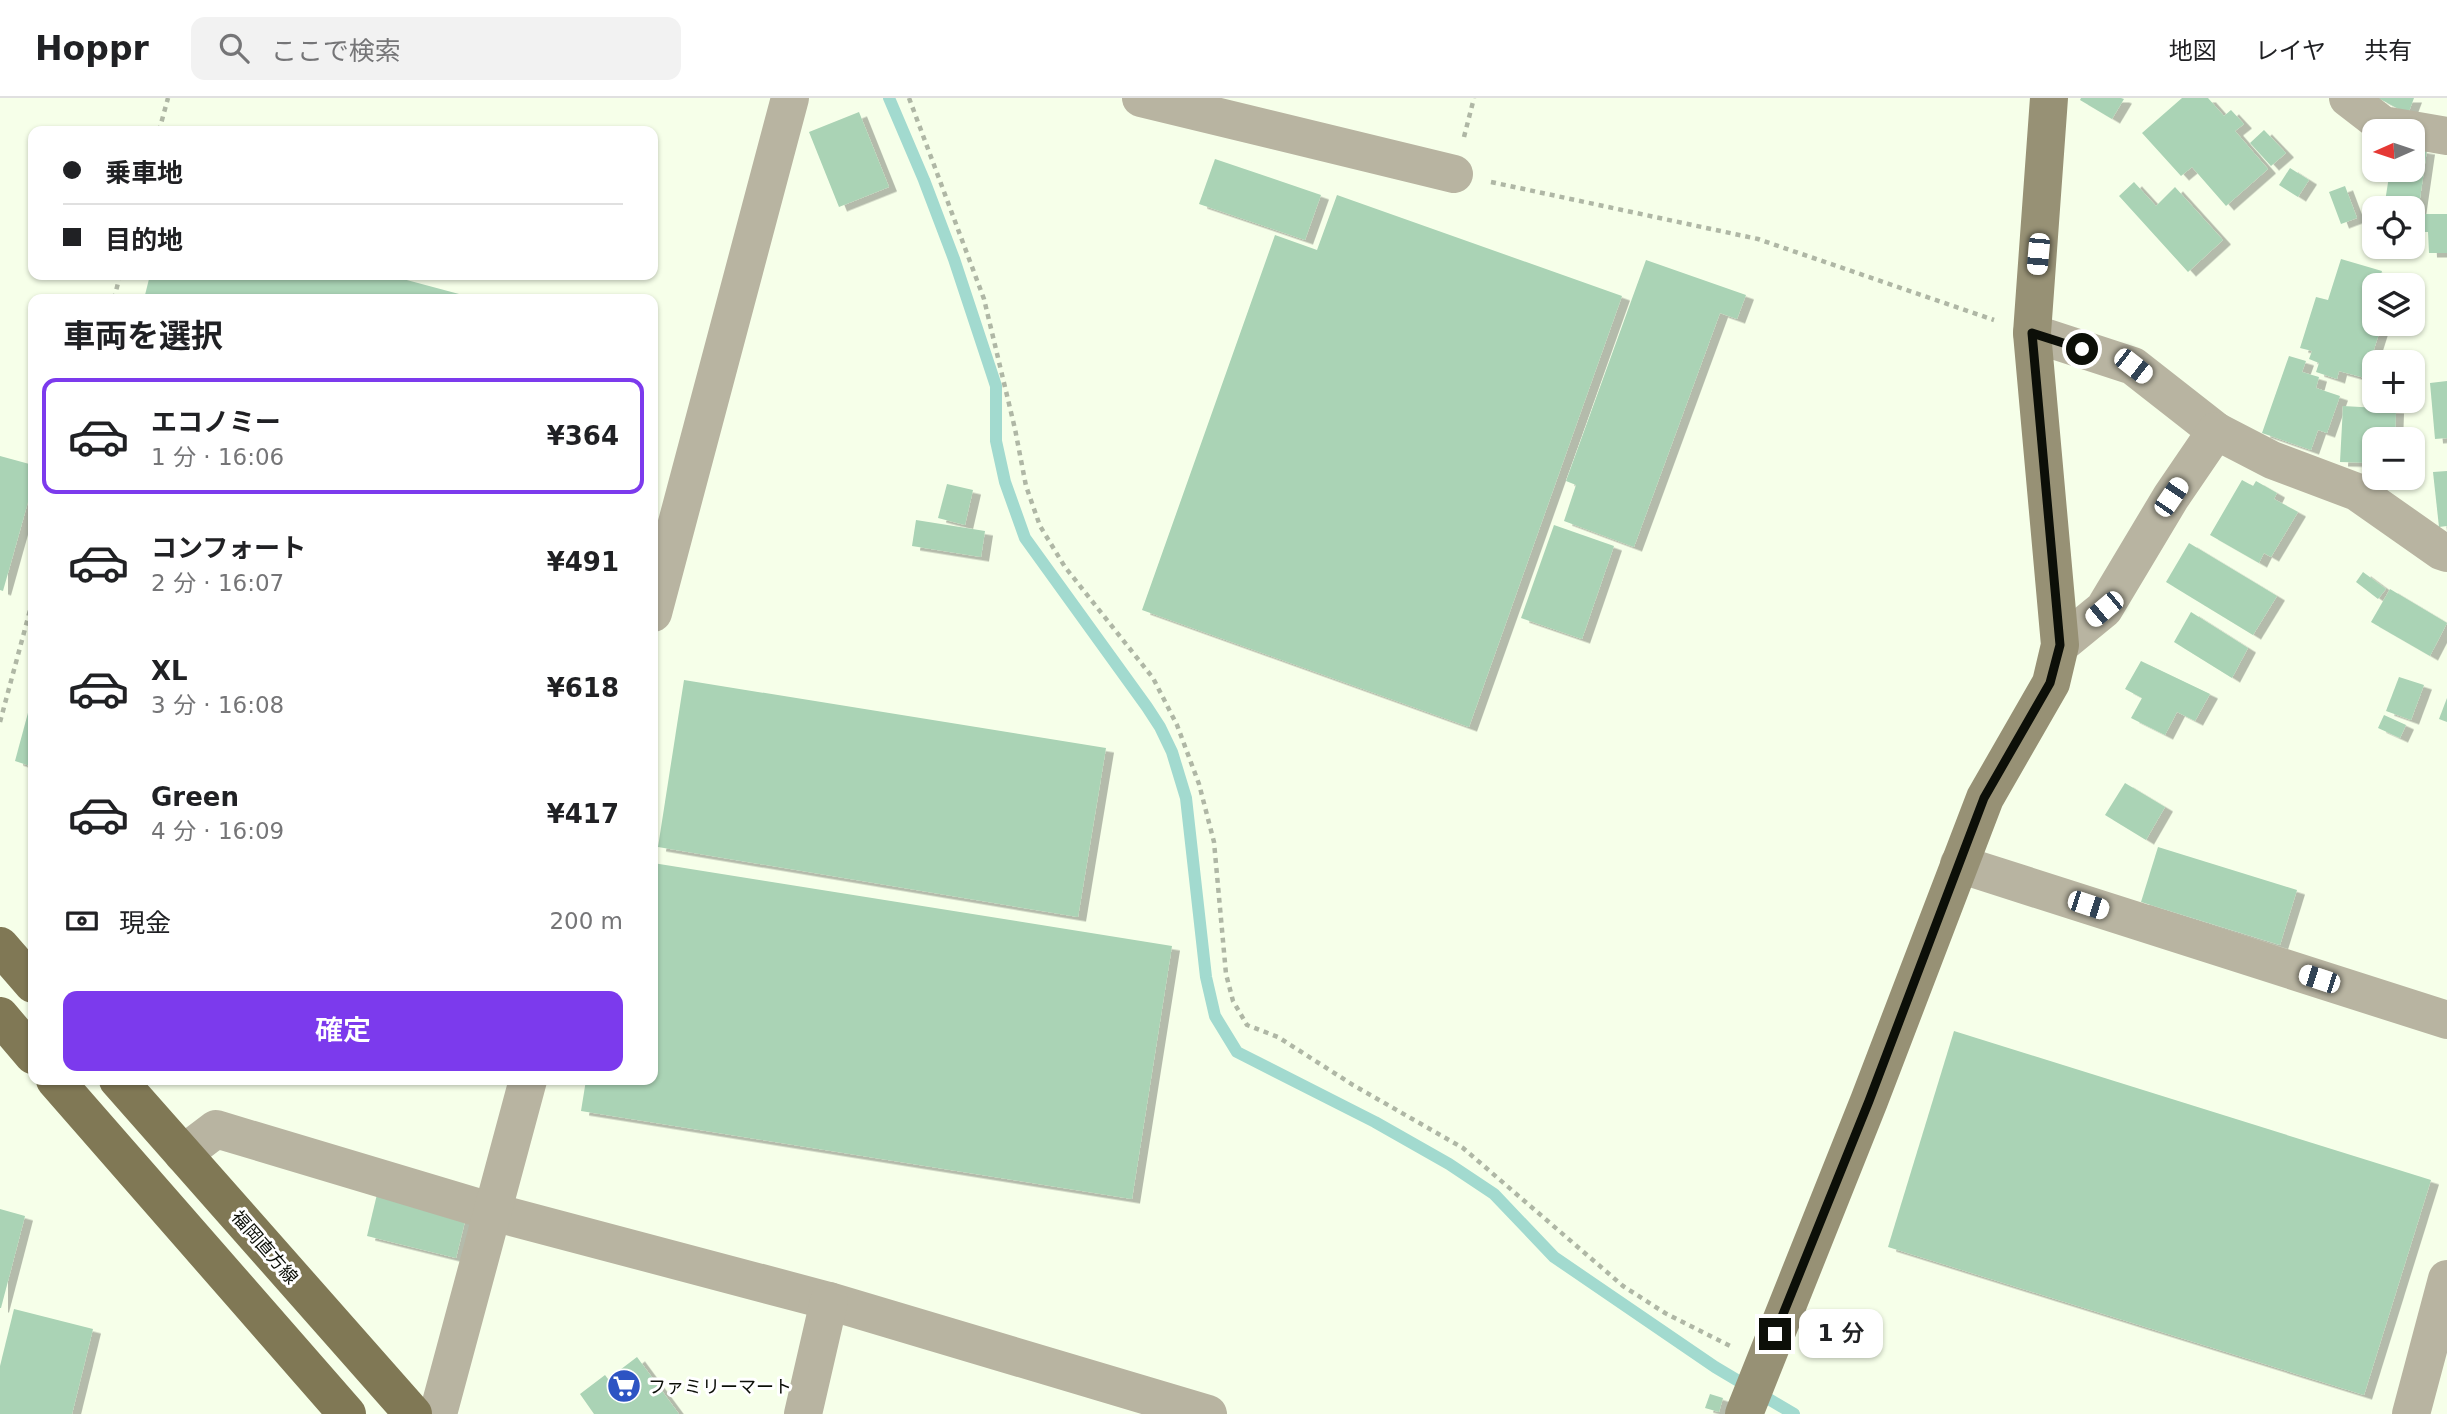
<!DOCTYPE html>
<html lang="ja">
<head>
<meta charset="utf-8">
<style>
  body { margin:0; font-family:"DejaVu Sans","Noto Sans JP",sans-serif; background:#f2f2f2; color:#202124; height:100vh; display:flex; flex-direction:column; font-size:26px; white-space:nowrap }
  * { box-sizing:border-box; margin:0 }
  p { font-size:23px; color:#757577 }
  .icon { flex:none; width:38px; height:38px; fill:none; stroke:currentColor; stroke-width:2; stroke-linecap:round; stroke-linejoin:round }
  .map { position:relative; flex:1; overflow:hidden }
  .sheet { position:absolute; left:28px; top:196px; width:630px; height:791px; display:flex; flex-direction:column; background:#fff; border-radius:14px; box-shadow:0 2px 5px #0004 }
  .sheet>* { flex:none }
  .top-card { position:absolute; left:28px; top:28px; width:630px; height:154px; border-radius:14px; box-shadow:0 2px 5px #0004; display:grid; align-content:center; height:154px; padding:0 35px; background:#fff }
  .needle { width:46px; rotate:267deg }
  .tools { position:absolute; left:2362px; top:21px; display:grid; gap:14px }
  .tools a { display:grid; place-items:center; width:63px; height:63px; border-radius:14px; background:#fff; box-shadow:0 2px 5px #0004; font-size:35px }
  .end { position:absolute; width:32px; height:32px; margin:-16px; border:9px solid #0c0f08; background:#fff; box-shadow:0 0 0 4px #fff }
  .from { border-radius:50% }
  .bubble { position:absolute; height:49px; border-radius:14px; background:#fff; box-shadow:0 2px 5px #0004; font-size:23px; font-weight:600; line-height:49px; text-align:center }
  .car { position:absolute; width:21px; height:42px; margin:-21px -10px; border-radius:9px; box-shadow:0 0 5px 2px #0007; background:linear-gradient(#fff 24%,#345 0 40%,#fff 0 76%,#345 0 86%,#fff 0) }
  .top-card b { display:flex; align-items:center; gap:24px; height:66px; font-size:26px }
  .top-card b+b { border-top:2px solid #e0e0e0 }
  .top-card i { width:18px; height:18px; background:#202124 }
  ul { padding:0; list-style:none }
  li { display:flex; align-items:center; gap:21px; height:116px; margin:0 14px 10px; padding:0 21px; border:4px solid transparent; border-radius:14px }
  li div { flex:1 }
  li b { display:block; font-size:26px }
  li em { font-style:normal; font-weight:600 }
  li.selected { border-color:#7c3aed }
  li>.icon { width:63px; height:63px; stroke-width:1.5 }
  h2 { padding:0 35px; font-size:32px; line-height:84px }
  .pay { display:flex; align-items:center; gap:18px; height:77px; padding:0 35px; font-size:26px }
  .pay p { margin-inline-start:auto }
  .cta { display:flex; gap:14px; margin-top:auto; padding:14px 35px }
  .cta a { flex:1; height:80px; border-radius:14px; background:#7c3aed; color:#fff; font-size:28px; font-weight:600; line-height:80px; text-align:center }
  header { display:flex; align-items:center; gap:42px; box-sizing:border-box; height:98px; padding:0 35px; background:#fff; border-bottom:2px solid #e0e0e0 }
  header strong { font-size:33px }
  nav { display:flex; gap:38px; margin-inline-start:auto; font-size:24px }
  .search { width:490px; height:63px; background:#f2f2f2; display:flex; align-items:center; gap:18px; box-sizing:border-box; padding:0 24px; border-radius:14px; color:#757577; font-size:26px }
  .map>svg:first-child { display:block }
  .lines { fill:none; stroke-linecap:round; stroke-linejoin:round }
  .stream { stroke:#a2dacf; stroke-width:12 }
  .building { fill:#aad3b5; filter:url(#shadow) }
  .path { stroke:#afb7a5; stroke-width:4.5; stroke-dasharray:5 5; stroke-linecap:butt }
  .street { stroke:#b8b4a1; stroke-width:38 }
  .secondary { stroke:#979175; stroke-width:38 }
  .primary { stroke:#807855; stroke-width:38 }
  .route { stroke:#0c0f08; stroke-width:9 }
  .labels { text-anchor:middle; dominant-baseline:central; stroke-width:6; stroke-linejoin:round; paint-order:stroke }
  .street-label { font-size:18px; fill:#0c0f08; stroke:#fff }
  .poi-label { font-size:18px; fill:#0c0f08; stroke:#fff; text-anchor:start }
</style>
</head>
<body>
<header>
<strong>Hoppr</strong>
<div class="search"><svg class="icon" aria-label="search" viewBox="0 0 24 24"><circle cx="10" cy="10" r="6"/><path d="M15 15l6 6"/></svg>ここで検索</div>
<nav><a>地図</a><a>レイヤ</a><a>共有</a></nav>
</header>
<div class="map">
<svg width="2447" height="1316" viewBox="0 0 2447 1316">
  <defs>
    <filter id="shadow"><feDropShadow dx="8" dy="4.5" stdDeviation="0" flood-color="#0004"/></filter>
  </defs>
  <rect width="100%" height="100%" fill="#f6ffe9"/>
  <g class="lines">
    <polyline class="stream" points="889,0 924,82 954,161 996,288 996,343 1005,384 1025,440 1147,609 1160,629 1172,654 1186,700 1206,879 1215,918 1237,954 1375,1024 1449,1066 1494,1096 1554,1159 1715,1269 1794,1316"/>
  </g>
  <g class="building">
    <polygon points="2081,0 2121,0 2124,1 2112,21 2080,2"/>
    <polygon points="2182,0 2208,0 2224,18 2231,12 2244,26 2235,33 2268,71 2226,108 2192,69 2181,78 2142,35"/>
    <polygon points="2378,0 2414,0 2408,16"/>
    <polygon points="859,14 889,89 839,109 809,34"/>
    <polygon points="2264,32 2286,55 2271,68 2250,45"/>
    <polygon points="2413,50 2427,52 2418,114 2413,114 2413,110 2384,110 2390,72 2413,72"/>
    <polygon points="1215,61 1321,97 1305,142 1199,106"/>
    <polygon points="2290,70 2309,82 2298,99 2279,87"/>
    <polygon points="2134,84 2156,108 2175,89 2223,142 2188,174 2119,98"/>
    <polygon points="2345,88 2357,120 2341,126 2329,94"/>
    <polygon points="1337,97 1622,198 1469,629 1142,512 1275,137 1317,152"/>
    <polygon points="2421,116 2447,116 2447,155 2429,155 2428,134 2421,134"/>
    <polygon points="2341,161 2382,173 2378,187 2375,187 2375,198 2369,217 2375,219 2375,226 2382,226 2365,280 2339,273 2337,281 2316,274 2319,265 2309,261 2312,253 2300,250 2316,199 2328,202"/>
    <polygon points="1646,162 1746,197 1737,221 1720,215 1634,449 1564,423 1576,387 1566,383"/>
    <polygon points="150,177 388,177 474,200 144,201"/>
    <polygon points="2289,258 2306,263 2302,274 2319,279 2316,290 2340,298 2327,335 2318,332 2311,352 2262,335"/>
    <polygon points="2447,283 2447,340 2435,341 2430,285"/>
    <polygon points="2343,308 2396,311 2395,341 2375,341 2375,365 2340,364"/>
    <polygon points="0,358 33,367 33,386 3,493 0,492"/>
    <polygon points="2447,373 2447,428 2439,429 2433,374"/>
    <polygon points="2242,382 2253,388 2256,383 2277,395 2274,401 2298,414 2271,459 2264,455 2259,465 2210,437"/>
    <polygon points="947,386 973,392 965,427 938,420"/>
    <polygon points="916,422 985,433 981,459 912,448"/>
    <polygon points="1554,427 1614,448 1582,541 1521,520"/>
    <polygon points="2189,445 2277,498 2253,537 2166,484"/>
    <polygon points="2363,474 2386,491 2378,501 2356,484"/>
    <polygon points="2390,491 2447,525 2430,558 2371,524"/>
    <polygon points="2191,514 2248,550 2232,580 2174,544"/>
    <polygon points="2141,563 2210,596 2195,623 2177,614 2165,637 2131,620 2142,600 2125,591"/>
    <polygon points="2399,579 2424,587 2411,622 2386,613"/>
    <polygon points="684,582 1106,650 1078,819 658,749"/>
    <polygon points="32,600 33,600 33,669 15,663"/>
    <polygon points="2447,600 2447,624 2439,621"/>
    <polygon points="2384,617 2406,627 2400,640 2378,630"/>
    <polygon points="2125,685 2165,709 2146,742 2105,717"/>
    <polygon points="2158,749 2297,792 2280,847 2141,804"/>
    <polygon points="653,765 1172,848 1132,1101 581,1013 586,982 653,982"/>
    <polygon points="1954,933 2431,1082 2364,1297 1888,1149"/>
    <polygon points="379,1088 468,1111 456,1160 367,1138"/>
    <polygon points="0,1111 25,1118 1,1210 0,1210"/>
    <polygon points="14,1211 93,1231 72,1316 0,1316 0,1268"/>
    <polygon points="637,1259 679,1316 594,1316 580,1296 605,1277 608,1281"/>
    <polygon points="1710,1296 1723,1300 1719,1314 1705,1310"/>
  </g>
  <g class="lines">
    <g class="path">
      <polyline points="909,0 984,201 1015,331 1026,388 1040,428 1065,469 1153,580 1177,627 1199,686 1214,744 1226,876 1233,903 1247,927 1278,939 1353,987 1463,1050 1623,1188 1665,1215 1730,1248"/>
      <polyline points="159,33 168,0"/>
      <polyline points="1464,39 1474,0"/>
      <polyline points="1491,84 1758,141 1994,222"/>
      <polyline points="114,201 120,177"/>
      <polyline points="0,624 33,501"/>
    </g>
    <g class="street">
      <polyline points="1141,0 1454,76"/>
      <polyline points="2348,0 2383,27 2447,38"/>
      <polyline points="2032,235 2133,268 2216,333"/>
      <polyline points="653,515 790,0"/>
      <polyline points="2060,547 2104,511 2171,399 2216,333 2272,362 2357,394 2441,453 2447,455"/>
      <polyline points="1959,766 2447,922"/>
      <polyline points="183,1056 216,1031 493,1114 829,1203 1208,1316"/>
      <polyline points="438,1316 528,982"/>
      <polyline points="803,1316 829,1203"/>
      <polyline points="2411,1316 2447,1181"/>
    </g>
    <polyline class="secondary" points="1744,1316 1869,1003 1985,700 2051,585 2060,547 2032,235 2049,0"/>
    <g class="primary">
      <polyline points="0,848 33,886"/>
      <polyline points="0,918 33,957"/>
      <polyline points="55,982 347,1316"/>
      <polyline points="118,982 413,1316"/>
    </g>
  </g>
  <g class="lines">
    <polyline class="route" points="1775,1236 1869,1003 1984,700 2050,585 2060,547 2032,235 2082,251"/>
  </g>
  <defs>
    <g id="supermarket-disc" transform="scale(1.75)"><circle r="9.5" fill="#2d54c3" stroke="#fff"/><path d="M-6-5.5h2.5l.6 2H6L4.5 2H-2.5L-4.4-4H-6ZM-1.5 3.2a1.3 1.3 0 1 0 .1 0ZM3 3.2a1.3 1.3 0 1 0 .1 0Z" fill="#fff"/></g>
  </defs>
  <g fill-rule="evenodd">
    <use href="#supermarket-disc" x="624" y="1288"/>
  </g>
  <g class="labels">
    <g class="street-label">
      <text transform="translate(265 1149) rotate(49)">福岡直方線</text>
    </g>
    <g class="poi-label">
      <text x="648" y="1288">ファミリーマート</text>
    </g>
  </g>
</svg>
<div class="tools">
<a><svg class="needle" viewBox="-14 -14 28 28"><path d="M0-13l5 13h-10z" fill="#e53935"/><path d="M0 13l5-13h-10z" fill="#757577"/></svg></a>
<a><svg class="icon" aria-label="locate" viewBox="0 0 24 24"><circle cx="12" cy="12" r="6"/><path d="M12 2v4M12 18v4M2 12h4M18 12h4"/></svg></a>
<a><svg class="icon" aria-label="layers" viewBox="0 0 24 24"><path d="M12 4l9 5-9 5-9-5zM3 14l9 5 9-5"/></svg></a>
<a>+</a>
<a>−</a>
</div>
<i class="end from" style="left:2082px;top:251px"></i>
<i class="end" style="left:1775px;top:1236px"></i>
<div class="bubble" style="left:1799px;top:1211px;width:84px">1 分</div>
<i class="car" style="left:2038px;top:156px;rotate:185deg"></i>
<i class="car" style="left:2133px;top:268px;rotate:128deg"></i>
<i class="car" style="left:2171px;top:399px;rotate:34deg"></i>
<i class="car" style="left:2104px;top:511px;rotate:230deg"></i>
<i class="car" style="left:2088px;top:807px;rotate:108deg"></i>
<i class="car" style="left:2319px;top:881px;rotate:288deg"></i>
<div class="top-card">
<b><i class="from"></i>乗車地</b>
<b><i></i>目的地</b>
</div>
<section class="sheet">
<h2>車両を選択</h2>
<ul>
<li class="selected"><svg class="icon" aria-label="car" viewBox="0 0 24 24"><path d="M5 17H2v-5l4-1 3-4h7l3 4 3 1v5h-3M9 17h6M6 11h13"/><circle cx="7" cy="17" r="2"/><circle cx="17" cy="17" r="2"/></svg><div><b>エコノミー</b><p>1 分 · 16:06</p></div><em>¥364</em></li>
<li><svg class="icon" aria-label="car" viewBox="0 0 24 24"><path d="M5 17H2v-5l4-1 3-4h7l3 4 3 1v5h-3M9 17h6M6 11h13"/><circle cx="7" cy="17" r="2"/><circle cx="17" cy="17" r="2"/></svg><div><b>コンフォート</b><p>2 分 · 16:07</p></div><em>¥491</em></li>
<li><svg class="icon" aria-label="car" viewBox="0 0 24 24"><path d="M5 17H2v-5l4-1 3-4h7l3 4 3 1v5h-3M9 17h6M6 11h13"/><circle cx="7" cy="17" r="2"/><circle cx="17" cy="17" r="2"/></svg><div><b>XL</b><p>3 分 · 16:08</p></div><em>¥618</em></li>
<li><svg class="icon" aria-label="car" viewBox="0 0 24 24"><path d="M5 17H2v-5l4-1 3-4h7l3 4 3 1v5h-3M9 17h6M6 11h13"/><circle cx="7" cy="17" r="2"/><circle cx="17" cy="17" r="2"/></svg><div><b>Green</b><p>4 分 · 16:09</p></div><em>¥417</em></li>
</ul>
<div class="pay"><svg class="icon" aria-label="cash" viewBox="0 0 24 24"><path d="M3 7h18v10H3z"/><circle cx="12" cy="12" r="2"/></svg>現金<p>200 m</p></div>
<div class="cta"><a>確定</a></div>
</section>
</div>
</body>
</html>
